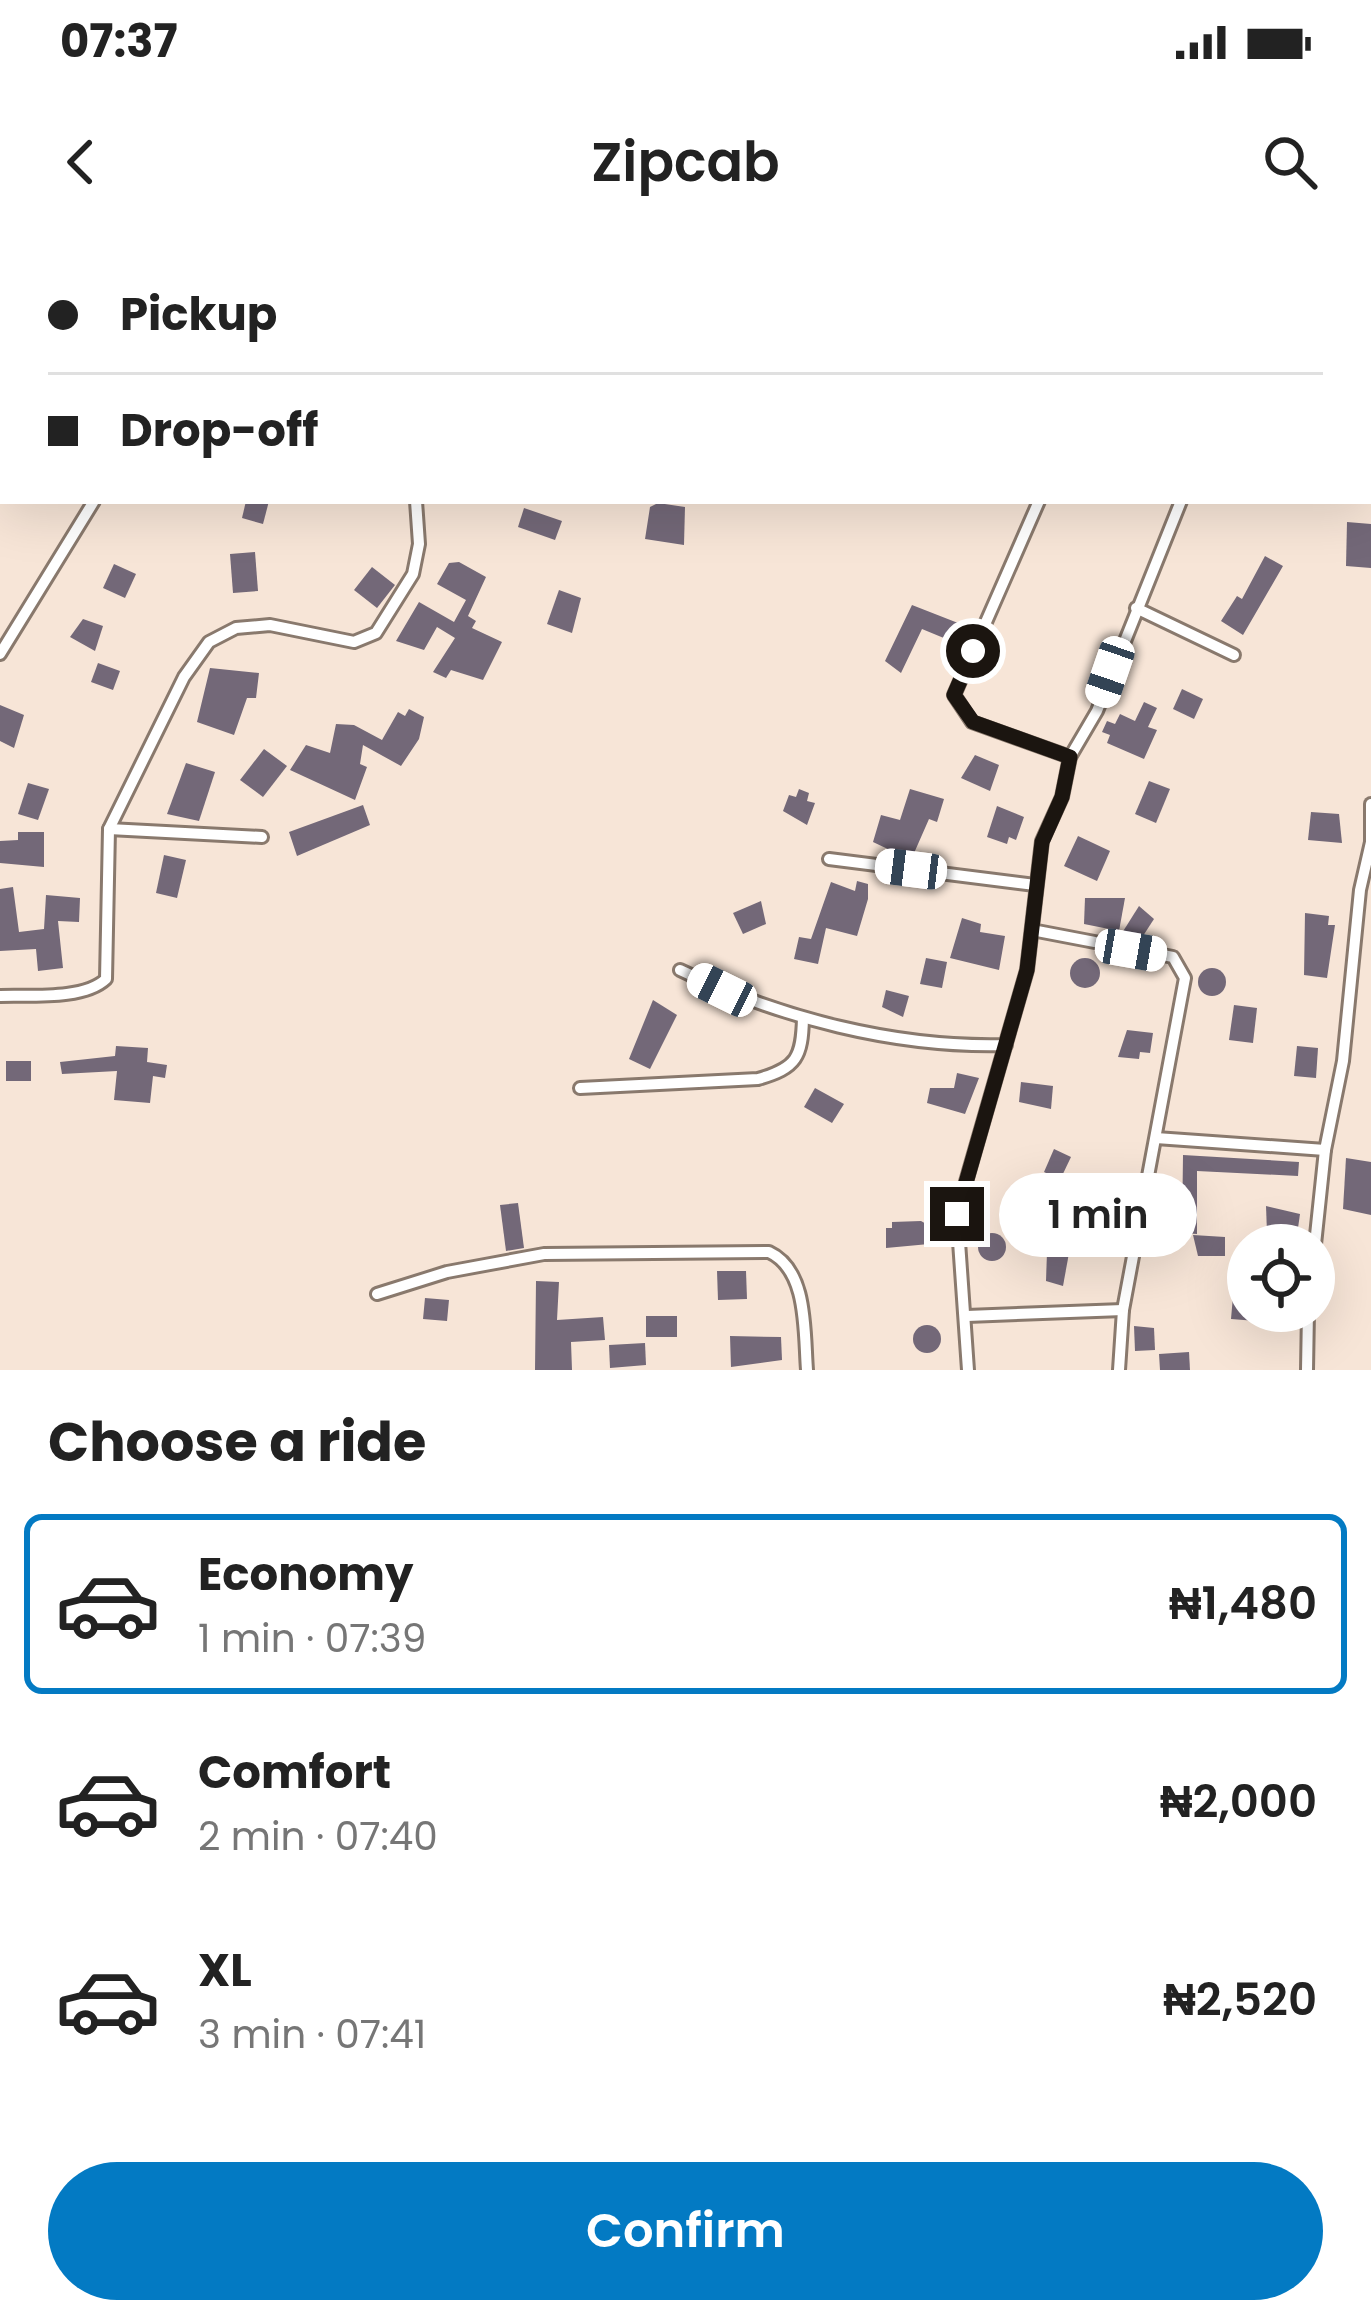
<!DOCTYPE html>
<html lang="en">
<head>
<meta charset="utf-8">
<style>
  body { margin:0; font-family:Poppins,sans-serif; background:#f6f6f6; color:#222; height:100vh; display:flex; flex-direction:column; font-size:45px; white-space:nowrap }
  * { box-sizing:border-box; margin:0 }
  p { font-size:39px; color:#767676 }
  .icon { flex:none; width:66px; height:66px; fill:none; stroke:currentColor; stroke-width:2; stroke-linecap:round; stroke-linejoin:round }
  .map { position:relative; height:1130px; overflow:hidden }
  .details { display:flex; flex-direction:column; background:#fff; flex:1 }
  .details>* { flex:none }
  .hud { position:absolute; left:0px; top:0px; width:1371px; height:264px; box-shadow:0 12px 48px #0002; display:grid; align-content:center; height:264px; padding:0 48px; background:#fff }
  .tools { position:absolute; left:1227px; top:984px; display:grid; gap:24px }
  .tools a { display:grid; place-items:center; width:108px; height:108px; border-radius:50%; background:#fff; box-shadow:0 12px 48px #0002; font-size:60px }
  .end { position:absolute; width:54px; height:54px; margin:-27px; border:15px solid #1b1510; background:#fff; box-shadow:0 0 0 6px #fff }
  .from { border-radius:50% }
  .bubble { position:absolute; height:84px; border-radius:42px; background:#fff; box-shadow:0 12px 48px #0002; font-size:39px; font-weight:600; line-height:84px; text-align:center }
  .car { position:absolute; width:36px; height:72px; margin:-36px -18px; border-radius:15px; box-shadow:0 0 9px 3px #0007; background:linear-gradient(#fff 24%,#345 0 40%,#fff 0 76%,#345 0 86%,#fff 0) }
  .hud b { display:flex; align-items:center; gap:42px; height:114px; font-size:45px }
  .hud b+b { border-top:3px solid #e0e0e0 }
  .hud i { width:30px; height:30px; background:#222 }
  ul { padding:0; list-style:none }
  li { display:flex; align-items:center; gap:36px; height:180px; margin:0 24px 18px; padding:0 24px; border:6px solid transparent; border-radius:18px }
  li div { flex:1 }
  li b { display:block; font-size:45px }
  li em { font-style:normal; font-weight:600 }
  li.active { border-color:#037ac3 }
  li>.icon { width:108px; height:108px; stroke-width:1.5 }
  h2 { padding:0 48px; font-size:54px; line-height:144px }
  .primary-button { display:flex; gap:24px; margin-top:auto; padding:24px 48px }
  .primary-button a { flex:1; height:138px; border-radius:72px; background:#037ac3; color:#fff; font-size:48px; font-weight:600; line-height:138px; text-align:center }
  .status { display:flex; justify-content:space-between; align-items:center; height:84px; padding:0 60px; background:#fff; direction:ltr }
  .status svg { height:33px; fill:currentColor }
  header { display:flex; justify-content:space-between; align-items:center; height:156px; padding:0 48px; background:#fff; font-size:54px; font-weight:600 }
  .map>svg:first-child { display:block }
  .building { fill:#736878 }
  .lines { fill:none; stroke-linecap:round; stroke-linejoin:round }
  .street-casing { stroke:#89796d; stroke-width:16 }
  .street { stroke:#fff; stroke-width:10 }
  .route { stroke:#1b1510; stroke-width:15 }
</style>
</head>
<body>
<div class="status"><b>07:37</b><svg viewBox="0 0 49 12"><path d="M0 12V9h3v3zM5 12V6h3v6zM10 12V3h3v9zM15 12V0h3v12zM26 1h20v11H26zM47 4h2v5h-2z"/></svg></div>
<header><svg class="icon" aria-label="back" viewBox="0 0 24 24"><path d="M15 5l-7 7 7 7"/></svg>Zipcab<svg class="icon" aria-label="search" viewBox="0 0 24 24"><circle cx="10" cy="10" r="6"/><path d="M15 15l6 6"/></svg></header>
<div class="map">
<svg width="1371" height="1130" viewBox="0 0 1371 1130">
  <rect width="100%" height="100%" fill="#f7e5d7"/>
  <g class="building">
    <polygon points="246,261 269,261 263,284 242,278"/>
    <polygon points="658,263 685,267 684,305 645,299 650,267"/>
    <polygon points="524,268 562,281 555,300 518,287"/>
    <polygon points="1347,282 1371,284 1371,328 1346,326"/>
    <polygon points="255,312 258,351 233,353 230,314"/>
    <polygon points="1265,316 1283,326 1243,395 1221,381 1237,356 1242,359"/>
    <polygon points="459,322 486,337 468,376 476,381 472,388 502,402 483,440 451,430 446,438 433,432 455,398 437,387 424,410 396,401 419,362 454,382 466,360 437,344 449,323"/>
    <polygon points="114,324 136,334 125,358 103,348"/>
    <polygon points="372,327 395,345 377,368 354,350"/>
    <polygon points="559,350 581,358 572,393 547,384"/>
    <polygon points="912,365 958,383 951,401 922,389 901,433 885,421"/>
    <polygon points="83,379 103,386 95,411 70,397"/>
    <polygon points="98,423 120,431 113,450 91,442"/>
    <polygon points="210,428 259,433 256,458 247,458 234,495 197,482"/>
    <polygon points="1182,449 1203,459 1194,479 1173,469"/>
    <polygon points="1144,462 1157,468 1148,487 1157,490 1144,519 1107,503 1110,495 1102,492 1107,481 1115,484 1120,474 1135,481"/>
    <polygon points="0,465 24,475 14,508 0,501"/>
    <polygon points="409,469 424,477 419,499 401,526 363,505 360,524 367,527 355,560 290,530 306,505 330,513 336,484 354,485 382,500 398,472 405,476"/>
    <polygon points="264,509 287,526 263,557 240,540"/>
    <polygon points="975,515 999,525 990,551 961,538"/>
    <polygon points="186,523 215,532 199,581 167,574"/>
    <polygon points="1149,541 1170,549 1156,583 1135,574"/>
    <polygon points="28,543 49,549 38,580 18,574"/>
    <polygon points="799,549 809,553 807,561 815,563 807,585 783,571 789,555 796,557"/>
    <polygon points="910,549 944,559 937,582 929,579 911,620 873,602 881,575 900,580"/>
    <polygon points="363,565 370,585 297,616 289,592"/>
    <polygon points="997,566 1024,577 1016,600 1009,597 1007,604 987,597"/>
    <polygon points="1311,572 1339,574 1342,603 1308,600"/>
    <polygon points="18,592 44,592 44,627 0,623 0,601 18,600"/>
    <polygon points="1078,596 1110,611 1097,641 1064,626"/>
    <polygon points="164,615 186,620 177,658 156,653"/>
    <polygon points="857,641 868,644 868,659 857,696 826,688 818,724 794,719 799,697 811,699 831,642 855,651"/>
    <polygon points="13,647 19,692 44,689 46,655 80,658 79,682 58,681 63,728 38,731 36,709 0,711 0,649"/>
    <polygon points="1085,658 1125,658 1119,691 1084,684"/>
    <polygon points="761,661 766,684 743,694 733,673"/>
    <polygon points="1139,666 1154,679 1141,699 1122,693"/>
    <polygon points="1305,673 1329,676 1328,685 1335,685 1327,738 1304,735"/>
    <polygon points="962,678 981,684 980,692 1005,696 999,730 950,718"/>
    <circle cx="1085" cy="733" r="15"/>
    <polygon points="926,718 947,722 942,748 920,744"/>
    <circle cx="1212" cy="742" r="14"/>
    <polygon points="886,750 909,756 903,777 882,767"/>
    <polygon points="653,760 677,775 650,829 629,819"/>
    <polygon points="1234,765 1257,768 1253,803 1229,800"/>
    <polygon points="1127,790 1153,793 1150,813 1140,812 1139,819 1118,817"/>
    <polygon points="116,806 148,808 147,822 167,825 165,838 153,836 150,863 114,860 117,831 62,834 60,822 115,816"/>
    <polygon points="1297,806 1318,808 1316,838 1294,836"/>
    <rect x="6" y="821" width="25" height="20"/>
    <polygon points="957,833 979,838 965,874 927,863 930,848 954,848"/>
    <polygon points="1021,842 1053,846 1051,869 1019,862"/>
    <polygon points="815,848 844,864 832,883 804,867"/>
    <polygon points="1054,909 1071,917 1060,940 1044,932"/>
    <polygon points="1183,915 1299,922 1298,936 1197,931 1197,994 1182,993"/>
    <polygon points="1346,918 1371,922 1371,975 1343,969"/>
    <polygon points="518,963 524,1008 506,1011 500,965"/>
    <polygon points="1266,966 1300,974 1297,995 1267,993"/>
    <polygon points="921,981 928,985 929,1004 886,1008 886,988 892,988 892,982"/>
    <circle cx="992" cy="1007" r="14"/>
    <polygon points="1193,995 1225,997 1225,1016 1198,1016"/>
    <polygon points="1047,1012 1069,1013 1063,1046 1046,1041"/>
    <polygon points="717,1031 746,1031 747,1059 718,1060"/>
    <polygon points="1235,1033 1248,1034 1248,1071 1284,1071 1283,1083 1231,1079"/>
    <polygon points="536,1041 559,1042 557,1080 603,1077 605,1100 571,1102 572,1130 535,1130"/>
    <polygon points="425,1058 449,1060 447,1081 423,1079"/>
    <rect x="646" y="1076" width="31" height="21"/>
    <circle cx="927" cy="1099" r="14"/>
    <polygon points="1134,1086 1154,1088 1155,1110 1135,1111"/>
    <polygon points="730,1096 781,1097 782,1120 731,1127"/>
    <polygon points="645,1103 646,1125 610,1128 609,1105"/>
    <polygon points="1189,1112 1190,1130 1160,1130 1159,1114"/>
  </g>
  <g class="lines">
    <g class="street-casing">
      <g id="street">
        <polyline points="552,0 554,3"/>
        <polyline points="1055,0 1062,3"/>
        <polyline points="237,3 239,0"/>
        <polyline points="854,3 856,0"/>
        <polyline points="1123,3 1123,0"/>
        <polyline points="1368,122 1371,122"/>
        <polyline points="0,202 3,204"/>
        <polyline points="1039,261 954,455 972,482 1070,517"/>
        <polyline points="1136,368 1234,415"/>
        <polyline points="0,414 94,261"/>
        <polyline points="1371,564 1371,601"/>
        <polyline points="109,589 262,597"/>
        <polyline points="829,619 1035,645"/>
        <polyline points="1032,690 1173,717 1185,738 1123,1070 1119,1130"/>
        <path d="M680 730C780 778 895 808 1006 805"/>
        <path d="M0 756C30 755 84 760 106 739L109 589 184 437 209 402 236 388 270 385 354 402 376 393 413 334 419 304 416 261"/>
        <path d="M580 848 758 839C797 828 802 817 803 778"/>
        <polyline points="1156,898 1325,910 1343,821 1360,650 1371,602"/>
        <polyline points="1314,1014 1325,910"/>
        <path d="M377 1054 447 1032 544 1014 769 1012C808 1030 804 1091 807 1130"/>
        <polyline points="967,1076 1123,1070"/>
        <polyline points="968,1130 957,973 1027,730 1042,601 1062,557 1070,517 1097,471 1181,261"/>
        <polyline points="1307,1130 1308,1071"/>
      </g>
    </g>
    <use href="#street" class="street"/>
  </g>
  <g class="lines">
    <polyline class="route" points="957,974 1027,730 1042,602 1062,557 1070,517 973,482 954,455 973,411"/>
  </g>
</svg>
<div class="tools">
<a><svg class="icon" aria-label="locate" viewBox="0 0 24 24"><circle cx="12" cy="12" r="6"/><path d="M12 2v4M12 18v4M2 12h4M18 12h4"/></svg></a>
</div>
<i class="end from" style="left:973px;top:411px"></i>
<i class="end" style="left:957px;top:974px"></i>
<div class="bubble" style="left:999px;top:933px;width:198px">1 min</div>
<i class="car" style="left:1110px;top:432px;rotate:199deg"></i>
<i class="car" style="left:911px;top:629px;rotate:277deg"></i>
<i class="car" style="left:1131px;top:710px;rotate:100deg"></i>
<i class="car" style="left:722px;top:750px;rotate:296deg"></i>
<div class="hud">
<b><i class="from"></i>Pickup</b>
<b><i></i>Drop-off</b>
</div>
</div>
<section class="details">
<h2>Choose a ride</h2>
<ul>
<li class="active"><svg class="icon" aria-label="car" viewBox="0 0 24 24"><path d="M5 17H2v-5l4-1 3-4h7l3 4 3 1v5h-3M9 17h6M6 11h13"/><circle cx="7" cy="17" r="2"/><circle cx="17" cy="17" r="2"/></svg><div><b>Economy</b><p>1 min · 07:39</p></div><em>₦1,480</em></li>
<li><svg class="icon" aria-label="car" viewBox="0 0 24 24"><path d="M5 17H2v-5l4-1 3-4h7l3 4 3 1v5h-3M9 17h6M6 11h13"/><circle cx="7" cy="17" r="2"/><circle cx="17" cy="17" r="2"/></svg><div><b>Comfort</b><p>2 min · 07:40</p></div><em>₦2,000</em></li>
<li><svg class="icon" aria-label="car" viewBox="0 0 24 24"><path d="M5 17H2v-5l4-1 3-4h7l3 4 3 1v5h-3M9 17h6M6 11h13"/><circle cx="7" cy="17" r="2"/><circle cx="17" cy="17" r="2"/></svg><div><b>XL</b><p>3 min · 07:41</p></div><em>₦2,520</em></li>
</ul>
<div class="primary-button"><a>Confirm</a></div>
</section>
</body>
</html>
